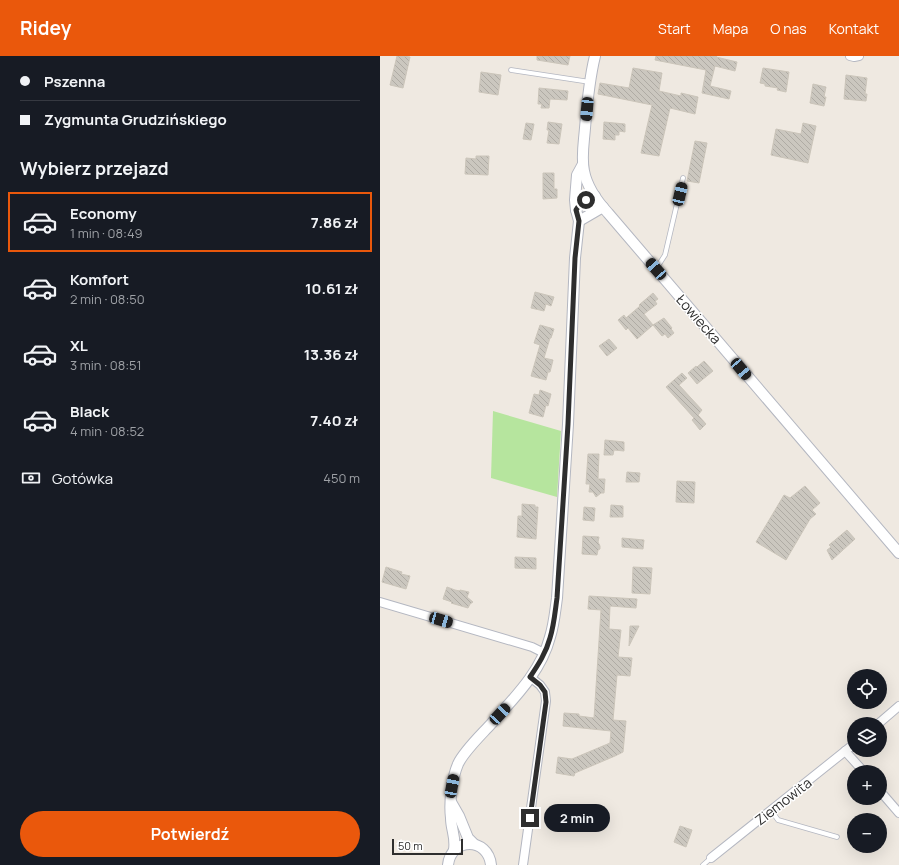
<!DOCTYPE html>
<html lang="pl">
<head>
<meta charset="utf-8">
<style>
  body { margin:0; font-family:Manrope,sans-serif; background:#242831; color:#f1f3f6; height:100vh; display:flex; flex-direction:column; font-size:15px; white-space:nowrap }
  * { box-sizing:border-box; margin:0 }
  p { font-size:13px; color:#9ea1a6 }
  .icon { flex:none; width:22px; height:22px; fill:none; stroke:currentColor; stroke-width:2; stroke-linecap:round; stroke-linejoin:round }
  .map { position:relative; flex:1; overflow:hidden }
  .drawer { display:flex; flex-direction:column; background:#171b24; width:380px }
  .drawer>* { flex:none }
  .hud { display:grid; align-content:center; height:88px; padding:0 20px; background:#171b24 }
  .controls { position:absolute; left:467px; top:613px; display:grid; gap:8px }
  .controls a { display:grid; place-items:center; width:40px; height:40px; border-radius:50%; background:#171b24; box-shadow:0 4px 16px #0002; font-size:20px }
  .scale { position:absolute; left:12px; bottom:10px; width:71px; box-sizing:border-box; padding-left:4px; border:2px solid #2e2e2e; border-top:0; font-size:11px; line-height:14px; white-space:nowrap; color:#2e2e2e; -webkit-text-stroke:3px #fff; paint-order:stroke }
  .end { position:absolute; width:18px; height:18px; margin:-9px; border:5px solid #2e2e2e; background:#fff; box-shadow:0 0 0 2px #fff }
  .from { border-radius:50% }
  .bubble { position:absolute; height:28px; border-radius:14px; background:#171b24; box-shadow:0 4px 16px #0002; font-size:13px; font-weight:700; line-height:28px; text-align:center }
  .car { position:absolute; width:12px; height:24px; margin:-12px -6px; border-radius:5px; box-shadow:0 0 3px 1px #0007; background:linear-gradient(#222 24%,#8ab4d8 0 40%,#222 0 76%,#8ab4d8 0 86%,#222 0) }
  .hud b { display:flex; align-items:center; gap:14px; height:38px; font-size:15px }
  .hud b+b { border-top:1px solid #363941 }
  .hud i { width:10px; height:10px; background:#f1f3f6 }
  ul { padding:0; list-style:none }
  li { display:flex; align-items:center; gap:12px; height:60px; margin:0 8px 6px; padding:0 12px; border:2px solid transparent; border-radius:0px }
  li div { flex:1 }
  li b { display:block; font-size:15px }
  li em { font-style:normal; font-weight:700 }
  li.on { border-color:#ea580c }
  li>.icon { width:36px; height:36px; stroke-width:1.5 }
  h2 { padding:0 20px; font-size:18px; line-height:48px }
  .pay { display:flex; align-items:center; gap:10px; height:44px; padding:0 20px; font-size:15px }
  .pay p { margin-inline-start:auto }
  .cta { display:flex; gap:8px; margin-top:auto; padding:8px 20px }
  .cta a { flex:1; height:46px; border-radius:24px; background:#ea580c; color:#fff; font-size:16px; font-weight:700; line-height:46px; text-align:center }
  header { display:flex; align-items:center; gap:24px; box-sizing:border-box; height:56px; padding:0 20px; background:#ea580c; color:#fff }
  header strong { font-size:19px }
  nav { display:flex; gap:22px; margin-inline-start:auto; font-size:14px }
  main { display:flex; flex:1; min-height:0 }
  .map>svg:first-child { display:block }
  .grass { fill:#b6e59e }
  .building { fill:url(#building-back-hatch); stroke:#cbc5ba }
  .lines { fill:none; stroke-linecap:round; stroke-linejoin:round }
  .service-casing { stroke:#b4b7c1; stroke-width:5.5 }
  .minor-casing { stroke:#b4b7c1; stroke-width:10 }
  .tertiary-casing { stroke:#b4b7c1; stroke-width:12 }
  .service { stroke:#fff; stroke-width:4 }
  .minor { stroke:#fff; stroke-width:8 }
  .tertiary { stroke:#fff; stroke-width:10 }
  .route { stroke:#2e2e2e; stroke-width:5 }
  .labels { text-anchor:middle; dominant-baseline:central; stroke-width:3; stroke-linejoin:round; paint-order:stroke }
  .street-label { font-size:14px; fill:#2e2e2e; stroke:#fff }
</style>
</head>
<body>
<header>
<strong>Ridey</strong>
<nav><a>Start</a><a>Mapa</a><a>O nas</a><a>Kontakt</a></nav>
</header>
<main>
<section class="drawer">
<div class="hud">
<b><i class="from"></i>Pszenna</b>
<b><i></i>Zygmunta Grudzińskiego</b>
</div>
<h2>Wybierz przejazd</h2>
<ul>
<li class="on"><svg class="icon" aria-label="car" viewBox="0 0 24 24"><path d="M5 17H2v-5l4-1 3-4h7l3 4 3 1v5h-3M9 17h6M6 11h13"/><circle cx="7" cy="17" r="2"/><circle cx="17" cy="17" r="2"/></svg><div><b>Economy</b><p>1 min · 08:49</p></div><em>7.86 zł</em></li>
<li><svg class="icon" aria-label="car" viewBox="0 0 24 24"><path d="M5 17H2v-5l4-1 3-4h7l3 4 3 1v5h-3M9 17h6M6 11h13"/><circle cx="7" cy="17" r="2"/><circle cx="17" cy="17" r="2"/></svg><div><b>Komfort</b><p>2 min · 08:50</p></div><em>10.61 zł</em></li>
<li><svg class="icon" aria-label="car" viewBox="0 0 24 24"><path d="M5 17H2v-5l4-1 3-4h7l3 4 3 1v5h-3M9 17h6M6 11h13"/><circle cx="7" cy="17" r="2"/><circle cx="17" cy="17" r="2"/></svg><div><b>XL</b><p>3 min · 08:51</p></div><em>13.36 zł</em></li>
<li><svg class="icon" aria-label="car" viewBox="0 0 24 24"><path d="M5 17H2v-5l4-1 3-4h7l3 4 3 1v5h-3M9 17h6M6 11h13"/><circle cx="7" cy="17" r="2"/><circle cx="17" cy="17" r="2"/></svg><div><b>Black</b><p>4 min · 08:52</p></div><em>7.40 zł</em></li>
</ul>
<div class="pay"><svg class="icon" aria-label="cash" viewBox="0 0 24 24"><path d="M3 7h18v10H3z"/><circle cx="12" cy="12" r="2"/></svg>Gotówka<p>450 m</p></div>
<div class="cta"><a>Potwierdź</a></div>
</section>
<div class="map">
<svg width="519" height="809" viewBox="0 0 519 809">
  <defs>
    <pattern id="building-back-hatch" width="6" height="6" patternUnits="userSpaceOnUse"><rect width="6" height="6" fill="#cbc7bf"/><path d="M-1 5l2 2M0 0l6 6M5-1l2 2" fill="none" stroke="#afaba4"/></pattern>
  </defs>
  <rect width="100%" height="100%" fill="#efe9e1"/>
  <polygon class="grass" points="113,355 181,375 177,441 111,422"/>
  <g class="building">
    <polygon points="17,0 23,0 30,1 23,32 10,29"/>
    <polygon points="157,0 190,0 188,9 157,4"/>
    <polygon points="276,0 337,0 336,1 357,6 355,15 335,10 330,30 351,35 349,43 322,37 326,14 275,4"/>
    <polygon points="253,12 282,17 279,35 301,40 301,37 318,41 315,58 290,52 279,100 261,97 272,49 218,38 220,27 249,32"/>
    <polygon points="383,12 409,16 406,36 397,34 398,32 385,30 385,28 380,27"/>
    <polygon points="101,16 121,19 118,39 99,36"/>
    <polygon points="466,19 487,22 485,38 487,38 486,45 464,43"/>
    <polygon points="433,28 446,31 444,41 446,41 444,50 430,47"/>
    <polygon points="159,32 188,35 187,44 170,43 169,52 161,52 162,48 158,48"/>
    <polygon points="168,66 182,68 179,88 167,87 169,74 167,74"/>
    <polygon points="224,66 245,68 245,76 239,75 239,79 235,79 235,84 223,83"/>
    <polygon points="146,67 154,68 151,84 143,83"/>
    <polygon points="423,67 436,70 428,107 391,99 396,73 421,78"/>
    <polygon points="315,85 327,87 319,127 307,125"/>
    <polygon points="96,100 109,100 108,119 85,118 86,102 96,103"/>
    <polygon points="163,117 174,117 174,133 177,133 177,142 163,143"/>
    <polygon points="155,236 174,241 171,250 166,248 164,255 151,252"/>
    <polygon points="273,237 278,243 275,245 277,248 264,258 273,269 257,283 248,272 246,274 238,264 244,259 246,262 260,250 259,249"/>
    <polygon points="284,262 292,272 291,273 294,277 288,282 285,278 282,280 273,269"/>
    <polygon points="160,269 174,273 171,282 170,282 164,302 173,304 170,316 168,316 166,324 151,320 160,289 154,287"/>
    <polygon points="229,283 237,292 227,300 219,290"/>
    <polygon points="324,305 333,315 317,328 308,317 316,310 317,311"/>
    <polygon points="302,317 307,322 299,329 322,354 318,359 326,368 320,374 312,364 314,362 286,331"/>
    <polygon points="160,334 171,338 168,350 166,349 163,361 149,357 154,338 159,339"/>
    <polygon points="225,384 244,386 244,395 234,394 233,399 224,399"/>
    <polygon points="208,398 219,398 218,423 225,423 224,437 221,437 216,441 213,436 209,436 210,428 206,428"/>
    <polygon points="247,416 260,417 259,426 246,426"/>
    <polygon points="297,425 315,426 314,447 296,446"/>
    <polygon points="425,430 440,447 432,454 436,458 430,463 406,504 376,486 404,439 410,442"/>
    <polygon points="142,448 155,449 155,451 158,451 156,483 137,481 138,460 142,460"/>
    <polygon points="231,449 243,450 243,461 230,461"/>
    <polygon points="204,451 215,452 214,465 203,464"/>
    <polygon points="467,474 475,483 452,504 447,494 451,491 449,489"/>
    <polygon points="203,480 219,481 218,486 220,490 220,493 218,494 217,499 202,498"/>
    <polygon points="242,482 264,484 263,493 242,491"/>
    <polygon points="135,501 156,502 156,513 135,512"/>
    <polygon points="6,511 22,516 21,518 30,520 26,533 2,526"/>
    <polygon points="253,511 272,512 270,538 252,537"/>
    <polygon points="67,531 75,534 80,535 80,534 89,536 87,541 93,546 90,548 88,552 71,547 72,546 63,543"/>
    <polygon points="209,540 257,543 256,552 230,550 229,573 241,574 238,601 252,602 250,620 237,619 233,664 246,665 243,696 235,700 195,717 194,720 176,717 178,701 192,703 230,687 231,675 183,670 184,657 199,658 199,660 214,662 221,554 208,553"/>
    <polygon points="250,570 259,570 249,590"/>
    <polygon points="300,770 312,774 306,791 294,786"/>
  </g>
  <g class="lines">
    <g class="service-casing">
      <g id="service">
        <polyline points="131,14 210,26"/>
        <polyline points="276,213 285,199 303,122"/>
        <polyline points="391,754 398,764 457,781"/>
        <polyline points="323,809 331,802"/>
      </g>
    </g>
    <g class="minor-casing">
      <g id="minor">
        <polyline points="470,0 474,1 479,0"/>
        <polyline points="0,546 152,591 164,597"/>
        <polyline points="498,668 519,650"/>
        <polyline points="465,695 484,716"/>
        <polyline points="500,735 519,757"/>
        <polyline points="331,802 474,688"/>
        <polyline points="143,809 166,645 165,636 160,629 150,621"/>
      </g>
    </g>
    <g class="tertiary-casing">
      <g id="tertiary">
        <path d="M215 0C209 24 207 48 205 72 204 86 201 101 204 115 207 131 217 145 228 157L519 497"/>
        <polyline points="196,154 200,148 215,140"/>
        <polyline points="199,165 223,151"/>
        <polyline points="71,746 79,760 88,782 94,788"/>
        <path d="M74 794C76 780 71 774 71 762 69 746 72 722 78 708 84 695 101 679 111 668 134 642 161 616 170 581 174 569 175 556 177 542L188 368 195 202 199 165 196 154 195 144 197 119 203 108"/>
        <path d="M68 809C71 781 108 781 111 809"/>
      </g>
    </g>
    <use href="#service" class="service"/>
    <use href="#minor" class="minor"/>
    <use href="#tertiary" class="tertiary"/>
  </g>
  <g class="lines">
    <path class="route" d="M150 762 166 646 165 636 160 629 150 621C158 609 166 597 170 582 174 569 175 556 177 542L188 368 195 202 199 165 196 154 200 148 206 144"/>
  </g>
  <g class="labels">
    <g class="street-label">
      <text transform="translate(319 263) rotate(49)">Łowiecka</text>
      <text transform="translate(403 745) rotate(-38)">Ziemowita</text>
    </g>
  </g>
</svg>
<div class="controls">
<a><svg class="icon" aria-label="locate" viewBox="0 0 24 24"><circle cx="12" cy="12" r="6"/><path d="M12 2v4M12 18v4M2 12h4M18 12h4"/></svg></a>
<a><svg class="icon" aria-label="layers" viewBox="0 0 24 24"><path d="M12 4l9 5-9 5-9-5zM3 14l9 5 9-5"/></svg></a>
<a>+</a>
<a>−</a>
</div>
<div class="scale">50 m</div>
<i class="end from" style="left:206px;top:144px"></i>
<i class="end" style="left:150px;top:762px"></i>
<div class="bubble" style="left:164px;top:748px;width:66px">2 min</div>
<i class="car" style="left:207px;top:53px;rotate:185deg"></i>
<i class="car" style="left:300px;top:138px;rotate:13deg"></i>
<i class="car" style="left:276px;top:213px;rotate:319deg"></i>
<i class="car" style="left:361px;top:313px;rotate:140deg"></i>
<i class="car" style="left:61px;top:564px;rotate:106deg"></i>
<i class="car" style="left:120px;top:658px;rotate:43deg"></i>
<i class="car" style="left:72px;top:730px;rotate:11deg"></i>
</div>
</main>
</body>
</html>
